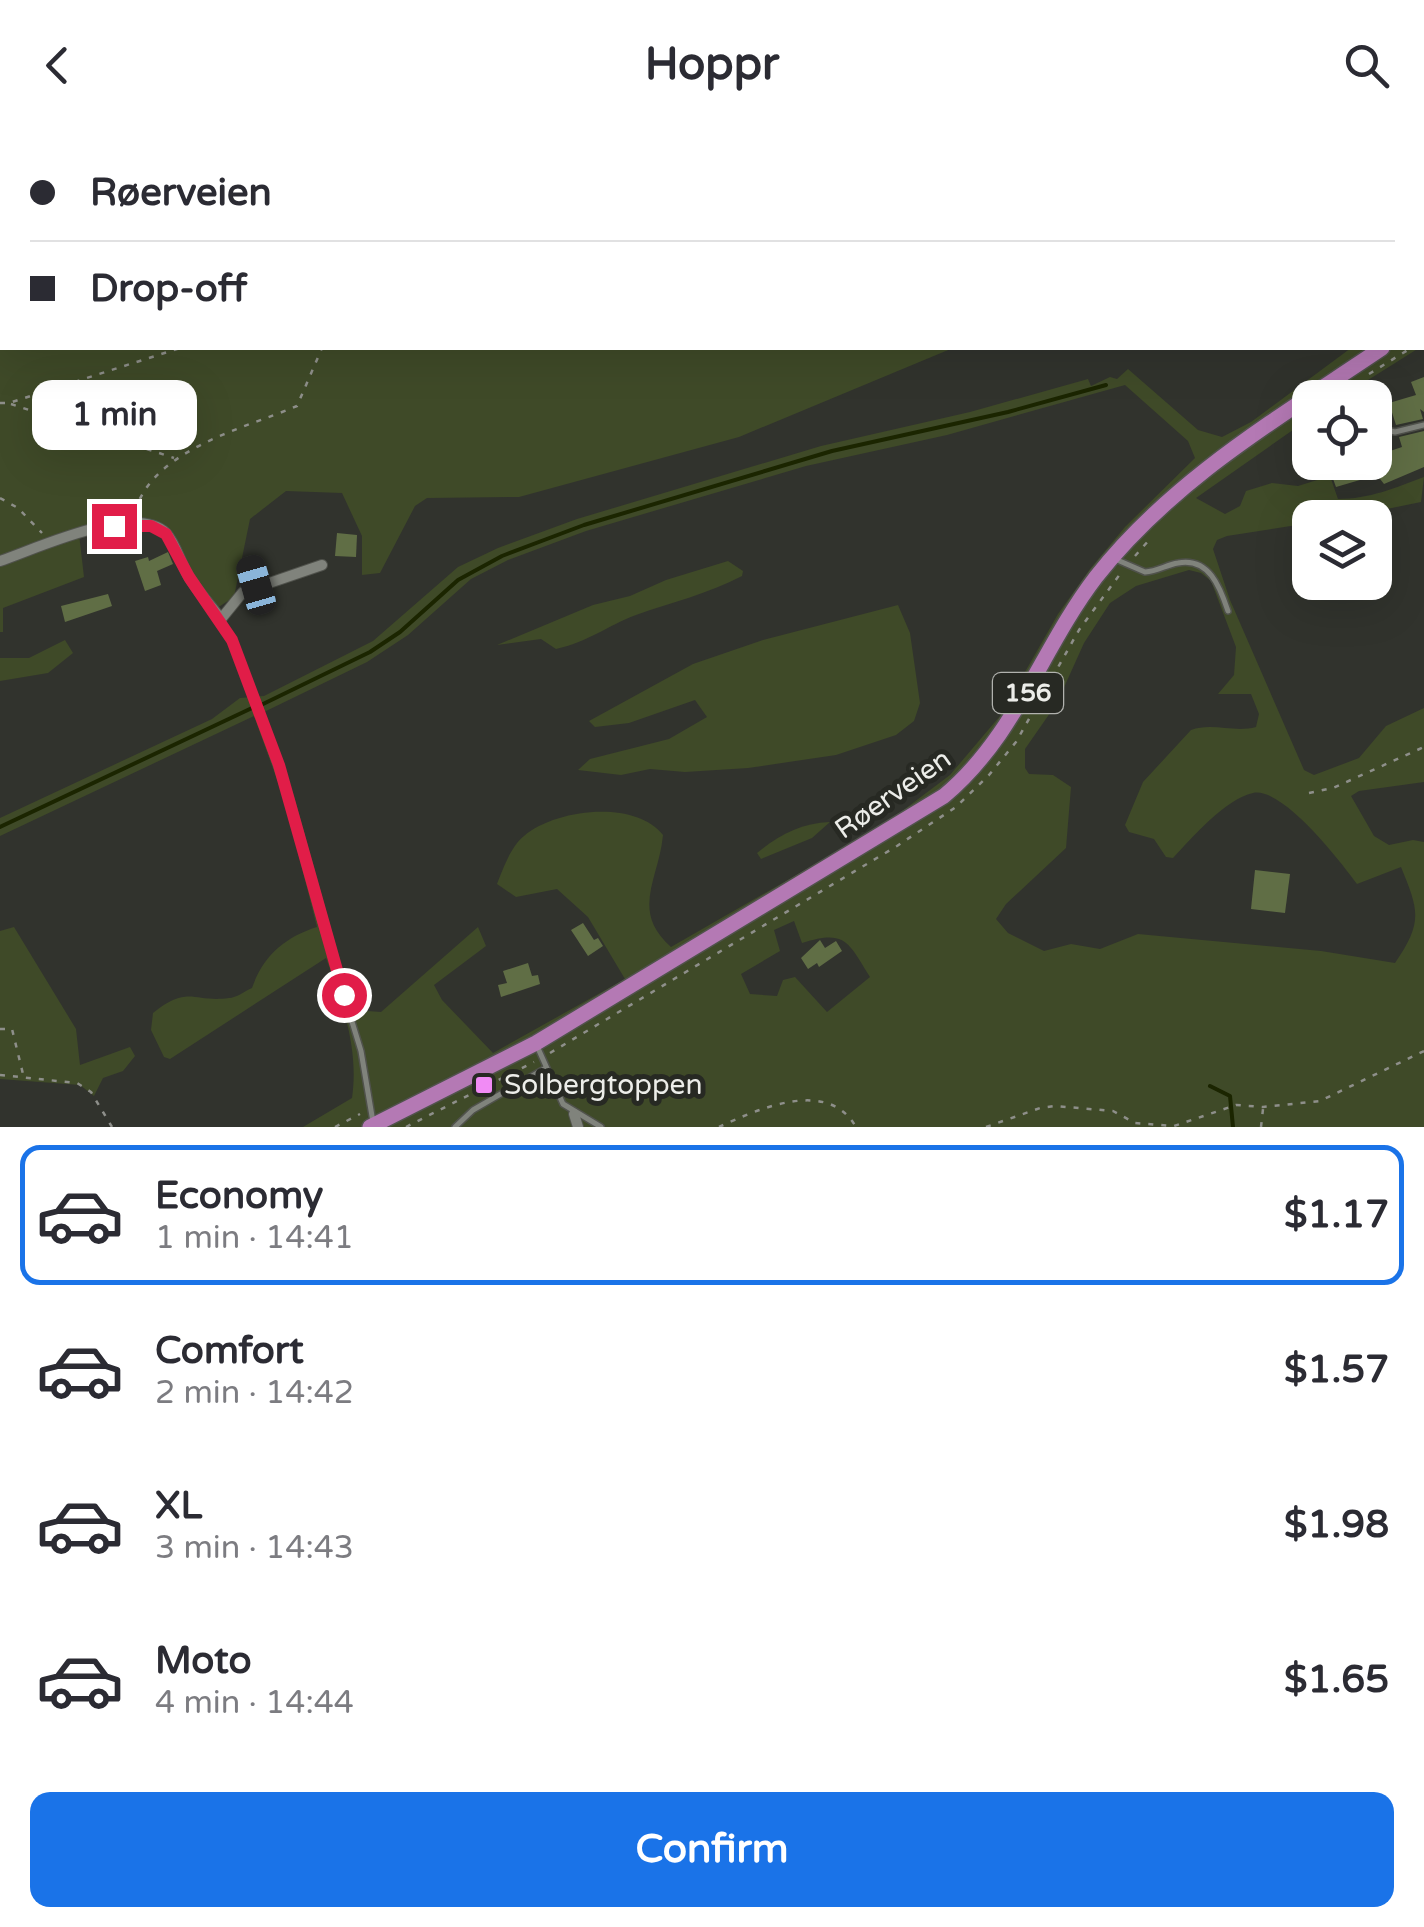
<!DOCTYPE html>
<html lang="en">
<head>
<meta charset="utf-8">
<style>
  body { margin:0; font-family:"Varela Round",sans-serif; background:#f7f7f7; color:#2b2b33; height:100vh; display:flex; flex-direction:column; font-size:38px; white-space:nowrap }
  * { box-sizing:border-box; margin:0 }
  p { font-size:32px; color:#7c7c81 }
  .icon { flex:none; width:55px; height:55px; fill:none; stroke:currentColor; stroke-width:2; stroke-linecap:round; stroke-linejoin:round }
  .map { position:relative; height:997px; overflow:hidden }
  .details { display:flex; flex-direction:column; background:#fff; flex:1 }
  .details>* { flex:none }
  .guide { position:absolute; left:0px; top:0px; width:1425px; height:220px; box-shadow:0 10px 40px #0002; display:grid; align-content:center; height:220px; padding:0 30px; background:#fff }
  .fabs { position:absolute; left:1292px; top:250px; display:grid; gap:20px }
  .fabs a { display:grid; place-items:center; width:100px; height:100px; border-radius:20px; background:#fff; box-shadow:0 10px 40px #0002; font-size:50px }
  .end { position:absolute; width:45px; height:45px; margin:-22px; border:12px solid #e11d48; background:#fff; box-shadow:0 0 0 5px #fff }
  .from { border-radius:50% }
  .bubble { position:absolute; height:70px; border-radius:20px; background:#fff; box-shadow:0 10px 40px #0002; font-size:32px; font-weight:700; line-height:70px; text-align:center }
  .car { position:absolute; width:30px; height:60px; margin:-30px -15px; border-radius:12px; box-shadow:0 0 8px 2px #0007; background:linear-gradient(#222 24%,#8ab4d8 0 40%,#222 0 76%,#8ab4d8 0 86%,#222 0) }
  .guide b { display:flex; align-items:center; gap:35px; height:95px; font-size:38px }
  .guide b+b { border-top:2px solid #e1e1e2 }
  .guide i { width:25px; height:25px; background:#2b2b33 }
  ul { padding:18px 0 0; list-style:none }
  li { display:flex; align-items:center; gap:30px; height:140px; margin:0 20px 15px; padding:0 10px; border:5px solid transparent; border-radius:20px }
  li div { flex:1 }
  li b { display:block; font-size:38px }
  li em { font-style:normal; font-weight:700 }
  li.current { border-color:#1a73e8 }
  li>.icon { width:90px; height:90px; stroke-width:1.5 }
  .button { display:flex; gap:20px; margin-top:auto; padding:20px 30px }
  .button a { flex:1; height:115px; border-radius:20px; background:#1a73e8; color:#fff; font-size:40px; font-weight:700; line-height:115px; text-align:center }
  header { display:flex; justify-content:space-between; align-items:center; height:130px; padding:0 30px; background:#fff; font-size:45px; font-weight:700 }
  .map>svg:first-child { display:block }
  .green { fill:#3f4a28; fill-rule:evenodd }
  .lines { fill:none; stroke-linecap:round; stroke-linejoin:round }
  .stream { stroke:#1b2500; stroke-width:4 }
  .building { fill:#606e45 }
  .lane-casing { stroke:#50524c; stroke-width:8 }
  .street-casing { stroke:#50524c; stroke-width:12 }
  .primary-casing { stroke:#50524c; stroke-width:18 }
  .path { stroke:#8e8f8a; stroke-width:2.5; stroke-dasharray:5 8; stroke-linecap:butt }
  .lane { stroke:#80837c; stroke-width:5 }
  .street { stroke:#80837c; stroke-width:10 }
  .primary { stroke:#b479b4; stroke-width:15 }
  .route { stroke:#e11d48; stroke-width:12 }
  .poi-dot { fill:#f18bf5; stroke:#272923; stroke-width:4 }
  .labels { text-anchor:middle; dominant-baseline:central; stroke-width:10; stroke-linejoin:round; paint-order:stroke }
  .shield { fill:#272923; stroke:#b1b2ae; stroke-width:2.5 }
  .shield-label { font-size:25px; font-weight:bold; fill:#ecede9 }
  .street-label { font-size:28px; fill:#ecede9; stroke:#272923 }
  .poi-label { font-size:28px; fill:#ecede9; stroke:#272923; text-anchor:start }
</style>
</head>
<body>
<header><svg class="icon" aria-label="back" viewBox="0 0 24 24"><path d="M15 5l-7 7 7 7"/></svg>Hoppr<svg class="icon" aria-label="search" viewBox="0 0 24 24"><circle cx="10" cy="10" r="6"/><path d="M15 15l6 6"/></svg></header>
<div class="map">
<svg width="1424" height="997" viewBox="0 0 1424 997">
  <rect width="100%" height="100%" fill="#31332d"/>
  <g class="green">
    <polygon points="0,0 556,2 2,2 2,218 953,218 739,307 519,367 427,368 415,376 380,443 362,445 362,406 342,363 286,361 250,389 234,467 217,478 165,401 119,397 79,404 84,447 3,478 3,502 0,502"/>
    <path d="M1351 218H1419L1341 267 1310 268V288L1196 368 1225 384 1240 376 1246 361 1272 353 1298 356 1330 346 1338 369C1369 369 1395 358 1424 347L1421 372 1348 387 1310 388V393L1227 406 1217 410 1213 419 1230 470 1304 640 1314 645 1359 628 1386 596 1424 578V652L1359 661 1351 666 1374 706 1389 715 1413 710 1424 712V997H303L352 968C359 920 343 874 326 828L170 929 164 927 151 900 153 883C189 854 193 873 229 868 236 868 245 861 252 858 263 826 285 807 317 797L285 672 254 586 0 706V688L212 589 240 568 264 566 373 511 458 437 498 418 577 389 821 316 970 282 1088 249 1091 256 1110 247 1117 249 1128 239 1198 300 1222 307 1251 292ZM1125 255 1188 311 1195 328 1125 397 1090 439 1058 484 1000 586 950 645 885 694 671 817C630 781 659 749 663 705 635 669 555 679 524 706 511 716 503 739 497 754L516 767 557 759 588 787 625 849 493 923 442 870 434 855 486 816 478 797 381 882 354 880 294 666 264 582 367 532 408 505 471 449 508 430 586 401 806 336 947 305ZM1189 440 1201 443 1211 451 1236 517 1234 545 1218 564H1251L1259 584 1256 597C1234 603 1212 592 1191 600L1143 652 1125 695 1129 702 1154 709 1166 727 1173 728C1192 708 1225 669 1253 663 1282 656 1341 732 1357 754L1401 737C1419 781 1423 792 1395 833L1321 821 1138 804 1100 819 1071 814 1044 821 1008 803 996 789 1006 774 1066 718 1071 657 1053 645 1029 644 1025 638V619L1057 573 1084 513 1110 473 1136 456ZM794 791 802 813C846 799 848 812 870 847L827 882 795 847 783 850 777 866 750 864 741 844 780 821 774 800Z"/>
    <path d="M728 431 743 441 742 446C708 464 672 472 636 485 607 496 588 512 556 519L541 509 497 515 593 475 630 466 666 450Z"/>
    <polygon points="898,475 910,503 920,573 914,591 896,605 836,625 748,638 685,642 650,639 621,645 578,640 590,629 669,609 707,587 695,570 629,593 595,597 589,591 693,534 763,510"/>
    <polygon points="65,510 73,523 48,543 0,551 0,528 29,528"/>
    <path d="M830 692 812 708 761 729 757 723C779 705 801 693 830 692Z"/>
    <polygon points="14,797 76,899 80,935 130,917 135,926 123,941 103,948 94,966 80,955 0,949 0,801"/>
  </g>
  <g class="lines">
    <g class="stream">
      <polyline points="261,575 370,522 400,502 458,450 502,426 584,395 832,321 1008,282 1106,255"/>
      <polyline points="0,697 252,578"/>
      <polyline points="1210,956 1230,966 1233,997"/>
    </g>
  </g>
  <g class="building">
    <polygon points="1424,247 1424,282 1420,279 1423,289 1396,295 1389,273 1416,265 1411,252"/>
    <polygon points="1424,301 1424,337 1384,354 1377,345 1336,357 1332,346 1347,341 1344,332 1375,332 1375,326 1402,317 1399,307"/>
    <polygon points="337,403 357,405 356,427 335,426"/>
    <polygon points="168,422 173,434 157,441 161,455 145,461 135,431 148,427 149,431"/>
    <polygon points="108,464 112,476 65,492 61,476"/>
    <polygon points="1255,740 1290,744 1285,783 1251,779"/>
    <polygon points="583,793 594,810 598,808 603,816 588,826 571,800"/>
    <polygon points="820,810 825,818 836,811 842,821 819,837 817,833 808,839 801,828"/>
    <polygon points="528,833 532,846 538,845 540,854 501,867 498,855 507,853 503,841"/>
  </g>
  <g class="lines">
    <g class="lane-casing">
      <g id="lane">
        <polyline points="1112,0 1113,2"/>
        <polyline points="1303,285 1310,296"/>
        <polyline points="1375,297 1395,302 1424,295"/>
        <path d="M1115 429 1145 442C1158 441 1166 435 1178 433 1209 427 1220 457 1228 481"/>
        <polyline points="250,430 256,455"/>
        <polyline points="221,489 238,523 300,703 318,781 361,921 373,992"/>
        <polyline points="537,916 563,974 601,997"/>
        <polyline points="455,997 473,980 546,938"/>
      </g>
    </g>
    <g class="street-casing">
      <g id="street">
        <polyline points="1166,2 1167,0"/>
        <polyline points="1422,162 1424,162"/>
        <path d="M0 431C34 420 134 372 166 403 176 414 180 432 188 445 197 461 210 474 221 489L243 462 322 435"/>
        <polyline points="574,984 578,997"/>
      </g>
    </g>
    <g class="primary-casing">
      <g id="primary">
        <polyline points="1422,190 1424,189"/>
        <path d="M370 997 536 913 944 666C1016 606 1041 519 1096 447 1173 349 1280 287 1382 218"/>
      </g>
    </g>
    <g class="path">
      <polyline points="393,0 393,2"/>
      <polyline points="1422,211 1424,210"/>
      <polyline points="648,218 655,218"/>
      <polyline points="1369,244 1411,218"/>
      <polyline points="0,273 9,273 180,218"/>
      <polyline points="11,274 174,328"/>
      <polyline points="0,368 18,378 42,403"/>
      <path d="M135 381C154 319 243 299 297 276L322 218"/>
      <polyline points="1135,426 1149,410"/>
      <polyline points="1309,663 1333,658 1424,617"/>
      <polyline points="0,899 12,899 23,944"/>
      <polyline points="550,923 897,716 956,677 989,645 1016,612 1079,500 1123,440"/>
      <polyline points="0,945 77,953 91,962 112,997"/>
      <polyline points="335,997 360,984"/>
      <polyline points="406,997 534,932"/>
      <path d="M719 997C760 978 828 948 856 997"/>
      <polyline points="986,997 1040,978 1055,976 1113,981 1135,993 1174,996 1236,975 1263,977 1320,971 1424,921"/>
      <polyline points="1261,997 1263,979"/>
    </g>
    <use href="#lane" class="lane"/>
    <use href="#street" class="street"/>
    <use href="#primary" class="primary"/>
  </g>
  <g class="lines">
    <polyline class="route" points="114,396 151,396 166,404 189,447 232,510 279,635 344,865"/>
  </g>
  <rect class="poi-dot" x="474" y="945" width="20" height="20" rx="5"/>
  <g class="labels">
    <rect class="shield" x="993" y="543" width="70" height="40" rx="8"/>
    <g class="shield-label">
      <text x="1028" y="563">156</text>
    </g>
    <g class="street-label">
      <text transform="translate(893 664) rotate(-35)">Røerveien</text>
    </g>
    <g class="poi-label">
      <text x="504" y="955">Solbergtoppen</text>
    </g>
  </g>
</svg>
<div class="fabs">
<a><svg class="icon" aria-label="locate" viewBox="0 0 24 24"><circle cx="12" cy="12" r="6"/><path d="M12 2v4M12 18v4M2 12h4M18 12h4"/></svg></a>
<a><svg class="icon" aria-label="layers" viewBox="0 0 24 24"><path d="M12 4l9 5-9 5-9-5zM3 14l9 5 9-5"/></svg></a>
</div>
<i class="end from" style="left:344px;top:865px"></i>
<i class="end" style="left:114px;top:396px"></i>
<div class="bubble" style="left:32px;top:250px;width:165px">1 min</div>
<i class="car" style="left:256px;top:455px;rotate:344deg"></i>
<div class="guide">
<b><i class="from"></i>Røerveien</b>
<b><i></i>Drop-off</b>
</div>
</div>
<section class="details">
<ul>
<li class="current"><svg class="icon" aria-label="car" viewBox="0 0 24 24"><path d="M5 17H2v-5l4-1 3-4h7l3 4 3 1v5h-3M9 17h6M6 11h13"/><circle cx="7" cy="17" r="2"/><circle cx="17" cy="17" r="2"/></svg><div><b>Economy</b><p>1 min · 14:41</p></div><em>$1.17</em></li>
<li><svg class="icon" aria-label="car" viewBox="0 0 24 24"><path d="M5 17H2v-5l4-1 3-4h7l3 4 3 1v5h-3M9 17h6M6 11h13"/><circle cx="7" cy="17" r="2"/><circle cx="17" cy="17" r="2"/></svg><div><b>Comfort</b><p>2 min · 14:42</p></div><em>$1.57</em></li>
<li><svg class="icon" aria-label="car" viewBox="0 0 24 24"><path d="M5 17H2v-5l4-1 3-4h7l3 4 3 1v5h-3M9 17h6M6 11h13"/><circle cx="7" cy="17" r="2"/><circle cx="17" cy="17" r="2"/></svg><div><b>XL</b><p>3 min · 14:43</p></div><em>$1.98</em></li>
<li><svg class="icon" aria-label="car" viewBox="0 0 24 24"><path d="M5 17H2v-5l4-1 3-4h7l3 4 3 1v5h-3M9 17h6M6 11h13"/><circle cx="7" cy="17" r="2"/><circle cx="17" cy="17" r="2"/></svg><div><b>Moto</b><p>4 min · 14:44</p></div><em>$1.65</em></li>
</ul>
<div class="button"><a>Confirm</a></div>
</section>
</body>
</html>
